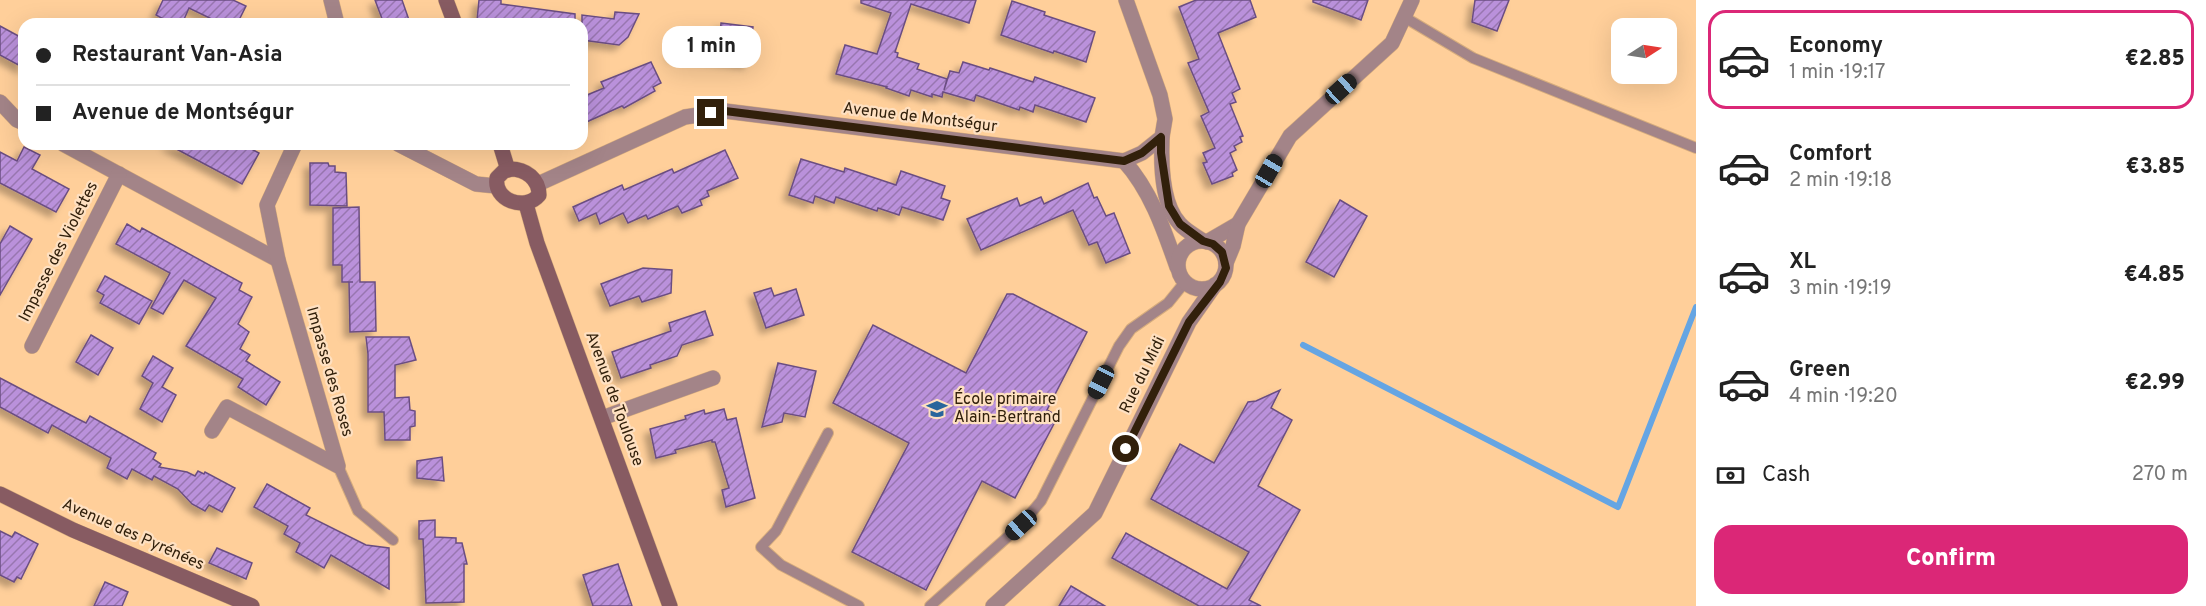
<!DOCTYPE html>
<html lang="en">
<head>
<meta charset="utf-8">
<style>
  body { margin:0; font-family:Overpass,sans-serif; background:#f6f6f6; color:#222; height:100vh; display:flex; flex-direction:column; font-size:22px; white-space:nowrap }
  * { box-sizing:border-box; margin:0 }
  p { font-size:20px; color:#767676 }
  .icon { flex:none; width:33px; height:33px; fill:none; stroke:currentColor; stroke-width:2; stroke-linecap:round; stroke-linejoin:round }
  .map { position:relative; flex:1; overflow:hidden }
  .drawer { display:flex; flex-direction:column; background:#fff; width:510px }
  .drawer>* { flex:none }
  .guide { position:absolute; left:18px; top:18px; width:570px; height:132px; border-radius:18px; box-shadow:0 6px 24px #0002; display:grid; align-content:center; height:132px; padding:0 18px; background:#fff }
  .needle { width:39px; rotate:78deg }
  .buttons { position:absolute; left:1611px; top:18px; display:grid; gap:12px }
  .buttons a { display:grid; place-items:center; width:66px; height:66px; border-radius:12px; background:#fff; box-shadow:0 6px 24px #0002; font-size:30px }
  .end { position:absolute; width:27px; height:27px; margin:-14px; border:8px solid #32200b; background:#fff; box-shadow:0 0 0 3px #fff }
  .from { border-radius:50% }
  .bubble { position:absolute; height:42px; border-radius:18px; background:#fff; box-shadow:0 6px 24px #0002; font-size:20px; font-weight:800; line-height:42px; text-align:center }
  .car { position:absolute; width:18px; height:36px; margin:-18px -9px; border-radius:8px; box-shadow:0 0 4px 2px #0007; background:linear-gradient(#222 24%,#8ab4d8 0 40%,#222 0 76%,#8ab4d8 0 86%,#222 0) }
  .guide b { display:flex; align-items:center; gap:21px; height:57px; font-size:22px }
  .guide b+b { border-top:2px solid #e0e0e0 }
  .guide i { width:15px; height:15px; background:#222 }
  ul { padding:10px 0 0; list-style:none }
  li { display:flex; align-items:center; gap:18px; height:99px; margin:0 12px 9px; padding:0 6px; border:3px solid transparent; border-radius:18px }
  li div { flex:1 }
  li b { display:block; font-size:22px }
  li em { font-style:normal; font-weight:800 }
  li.current { border-color:#db2777 }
  li>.icon { width:54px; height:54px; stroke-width:1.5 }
  .pay { display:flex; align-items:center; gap:15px; height:66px; padding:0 18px; font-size:22px }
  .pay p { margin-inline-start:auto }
  .button { display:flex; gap:12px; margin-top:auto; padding:12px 18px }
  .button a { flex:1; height:69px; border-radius:18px; background:#db2777; color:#fff; font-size:24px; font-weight:800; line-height:69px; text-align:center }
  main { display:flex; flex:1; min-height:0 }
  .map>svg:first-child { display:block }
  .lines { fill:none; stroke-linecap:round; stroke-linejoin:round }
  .stream { stroke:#65a5e3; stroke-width:6 }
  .building { fill:url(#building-hatch); stroke:#6b4e82; stroke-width:1.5; filter:url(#shadow) }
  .lane-casing { stroke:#d6ac7d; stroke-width:12 }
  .street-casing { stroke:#d6ac7d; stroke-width:16 }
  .secondary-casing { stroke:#d6ac7d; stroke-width:16 }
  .lane { stroke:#a38488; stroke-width:10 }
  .street { stroke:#a38488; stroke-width:15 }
  .secondary { stroke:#875b62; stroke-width:15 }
  .route { stroke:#32200b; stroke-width:8 }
  .labels { text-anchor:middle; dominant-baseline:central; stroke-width:4.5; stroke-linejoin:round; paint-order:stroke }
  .street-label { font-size:16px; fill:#32200b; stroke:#fee0c1 }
  .poi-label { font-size:16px; fill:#32200b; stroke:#fee0c1; text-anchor:start }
</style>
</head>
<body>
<main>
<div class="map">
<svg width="1696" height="606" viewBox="0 0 1696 606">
  <defs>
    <pattern id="building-hatch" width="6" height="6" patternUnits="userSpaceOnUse" patternTransform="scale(1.5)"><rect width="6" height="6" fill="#ba91db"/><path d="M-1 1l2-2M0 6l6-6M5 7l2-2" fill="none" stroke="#9876b0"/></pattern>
    <filter id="shadow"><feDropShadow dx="-5.5" dy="5.5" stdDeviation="3" flood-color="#0004"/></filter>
  </defs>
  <rect width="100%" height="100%" fill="#ffcf9a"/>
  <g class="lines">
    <polyline class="stream" points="1303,345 1618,507 1696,307"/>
  </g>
  <g class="building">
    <polygon points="163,0 233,0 246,6 237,24 222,24 189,8 182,24 172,24 156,15"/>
    <polygon points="375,0 402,0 409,20 398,24 384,24"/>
    <polygon points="479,0 501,0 501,4 575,14 575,24 490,24 490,21 477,20"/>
    <polygon points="861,0 976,0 969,23 911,4 895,52 898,53 897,57 919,64 917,69 947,79 944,90 950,71 959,73 963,62 989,70 990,68 1033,82 1035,77 1052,83 1095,98 1086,122 1035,105 1033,112 1020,107 1019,110 976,95 974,101 943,92 942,97 932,94 932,97 911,90 909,96 886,88 887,87 836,74 845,45 877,54 891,13 861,3"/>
    <polygon points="1196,0 1250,0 1256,17 1218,33 1240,89 1232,93 1236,102 1230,104 1243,136 1240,137 1242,142 1234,146 1236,150 1230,153 1237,170 1232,173 1233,176 1212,184 1203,163 1207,162 1203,153 1215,148 1201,116 1209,112 1188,63 1199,59 1179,7"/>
    <polygon points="1313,0 1368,0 1361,20 1313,2"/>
    <polygon points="1475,0 1509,0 1497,31 1472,22"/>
    <polygon points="1012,1 1045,12 1044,15 1095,32 1086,62 1054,51 1053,53 1001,35"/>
    <polygon points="615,12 639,14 628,37 619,45 582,40 582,15 614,19"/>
    <polygon points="721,23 753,27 749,63 671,54 686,48 687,32 720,36"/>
    <polygon points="0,26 24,39 24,68 0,55"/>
    <polygon points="651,62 661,83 653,87 655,91 624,108 622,106 582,124 582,97 604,88 601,82"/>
    <polygon points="167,144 242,144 259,153 242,184"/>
    <polygon points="24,147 40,155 32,169 69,189 56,212 0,183 0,152 17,161"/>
    <polygon points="725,150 738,178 707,191 709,196 700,200 702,205 682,213 678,206 648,219 646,215 628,223 623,213 600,224 596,213 579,221 573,207 622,185 624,190 672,169 674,173"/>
    <polygon points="801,159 844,172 845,168 896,185 901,171 945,186 941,198 950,201 943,220 902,207 899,215 878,208 877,211 836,197 834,203 815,196 813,203 789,195"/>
    <polygon points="310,163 328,163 329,166 335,166 335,172 346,173 347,206 310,205"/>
    <polygon points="1088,183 1094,198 1097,197 1106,216 1114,213 1130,253 1106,263 1097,242 1089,245 1073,210 981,250 967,219 1017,198 1020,206 1041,197 1044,204"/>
    <polygon points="1340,200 1367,216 1334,277 1306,262"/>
    <polygon points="359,207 360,282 375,282 376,331 350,332 349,282 353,282 342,282 342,265 333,265 333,208"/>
    <polygon points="127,224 140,232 142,228 242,283 239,290 252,297 238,324 249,332 240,349 250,355 246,361 280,382 266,405 238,387 243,379 186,346 216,298 184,280 163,314 151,308 170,273 116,244"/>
    <polygon points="10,226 32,239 0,295 0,244"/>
    <polygon points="643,268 672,270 671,293 642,302 639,296 610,306 601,284"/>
    <polygon points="105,276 152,301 139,324 100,303 104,295 97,291"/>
    <polygon points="771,288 774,296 796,289 804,315 766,328 754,293"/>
    <polygon points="1007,294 1013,294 1087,332 1047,410 1058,416 1015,498 982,481 926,590 852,552 909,443 833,403 873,325 966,373"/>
    <polygon points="705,311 713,335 682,345 677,356 650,365 651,368 621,378 612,352 671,331 669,323"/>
    <polygon points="91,335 113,348 98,375 76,362"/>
    <polygon points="366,337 409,337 416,360 395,365 395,398 409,397 410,410 415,411 415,426 410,427 410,440 385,440 384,412 368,412 368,354"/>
    <polygon points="153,356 173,368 162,387 176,395 162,422 140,409 153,383 142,376"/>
    <polygon points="778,363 816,371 805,417 784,413 782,422 762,427"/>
    <polygon points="0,378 78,419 86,423 90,416 156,453 153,459 161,464 159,467 187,472 195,476 198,471 204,474 205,472 235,488 222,512 209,505 205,511 192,504 178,489 154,476 152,480 132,469 127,479 107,468 111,458 52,425 48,433 0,407"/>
    <polygon points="1280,390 1271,408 1292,420 1258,486 1300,510 1249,600 1261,606 1199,606 1112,558 1126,533 1227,589 1249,552 1151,499 1180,444 1214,463 1248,402 1256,401"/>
    <polygon points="724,409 727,420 736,418 755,498 726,507 722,490 729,488 715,442 712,442 712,440 675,450 676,453 656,458 650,429 686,419 685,416 704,410 705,414"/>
    <polygon points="442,457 444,481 417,478 417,461"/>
    <polygon points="267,484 310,508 306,515 366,545 389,548 389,589 331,555 324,568 296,552 300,543 284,534 288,526 254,507"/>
    <polygon points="435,520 435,537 456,538 456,543 462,543 467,564 464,564 464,602 426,603 423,539 419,539 419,521"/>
    <polygon points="0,531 12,537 15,532 38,544 21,579 17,577 14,582 0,575"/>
    <polygon points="217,548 252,563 246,579 209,563"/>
    <polygon points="618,564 632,606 593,606 583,575"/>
    <polygon points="105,582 128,592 122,606 94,606"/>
    <polygon points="1071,586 1105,606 1059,606"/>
  </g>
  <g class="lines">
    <g class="lane-casing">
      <g id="lane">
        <polyline points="1404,17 1473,58 1696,148"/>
        <polyline points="828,433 776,531 761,547 781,565 859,606"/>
        <polyline points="338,466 358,511 393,540"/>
        <polyline points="930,606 1021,525 1041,501 1119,346 1131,329 1168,303 1185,282"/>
      </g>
    </g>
    <g class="street-casing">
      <g id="street">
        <polyline points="331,0 337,24"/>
        <polyline points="0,102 17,120 24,123"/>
        <path d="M1162 137C1161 163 1161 204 1180 224 1186 231 1196 236 1203 241"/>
        <polyline points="63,144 278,260"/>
        <polyline points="398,144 476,184 496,186"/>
        <path d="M1124 161C1151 191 1164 230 1177 267"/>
        <polyline points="538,184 685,117 725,111 1124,161 1142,153 1162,137 1165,119 1160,95 1126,0"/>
        <circle cx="1202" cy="265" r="24"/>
        <polyline points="1207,242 1238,224"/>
        <polyline points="1226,263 1233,246 1238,224 1290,136 1392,43 1412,0"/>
        <polyline points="32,346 119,174"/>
        <polyline points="602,418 713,378"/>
        <polyline points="212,431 227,407 338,466 278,260 267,205 295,144"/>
        <polyline points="993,606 1095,513 1189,322 1215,285"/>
      </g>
    </g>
    <g class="secondary-casing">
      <g id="secondary">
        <polyline points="446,0 455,24"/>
        <polyline points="500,144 508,170"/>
        <path d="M510 169C526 169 539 179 539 195 525 212 493 200 497 178L504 171Z"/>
        <polyline points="526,204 537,243 670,606"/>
        <polyline points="0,494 73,530 252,606"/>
      </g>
    </g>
    <use href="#lane" class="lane"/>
    <use href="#street" class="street"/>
    <use href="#secondary" class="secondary"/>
  </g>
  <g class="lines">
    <polyline class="route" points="711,113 725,111 1124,161 1142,153 1161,137 1161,153 1169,206 1180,224 1203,241 1213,244 1222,252 1226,268 1220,282 1189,322 1126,449"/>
  </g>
  <defs>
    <g id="school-bare" transform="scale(1.62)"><path d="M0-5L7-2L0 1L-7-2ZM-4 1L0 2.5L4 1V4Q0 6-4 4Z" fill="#28659c" stroke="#fee0c1" stroke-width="2.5" paint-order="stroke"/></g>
  </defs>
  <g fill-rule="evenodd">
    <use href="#school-bare" x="937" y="409"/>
  </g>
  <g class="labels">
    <g class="street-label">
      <text transform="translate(920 118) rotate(7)">Avenue de Montségur</text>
      <text transform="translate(59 252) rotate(-63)">Impasse des Violettes</text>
      <text transform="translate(329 372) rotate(74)">Impasse des Roses</text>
      <text transform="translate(1143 375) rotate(-64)">Rue du Midi</text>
      <text transform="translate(614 399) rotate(70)">Avenue de Toulouse</text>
      <text transform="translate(133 535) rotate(24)">Avenue des Pyrénées</text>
    </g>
    <g class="poi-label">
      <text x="954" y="400">École primaire<tspan x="954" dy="18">Alain-Bertrand</tspan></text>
    </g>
  </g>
</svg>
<div class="buttons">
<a><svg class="needle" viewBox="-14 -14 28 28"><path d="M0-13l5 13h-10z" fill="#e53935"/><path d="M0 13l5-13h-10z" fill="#767676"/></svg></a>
</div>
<i class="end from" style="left:1126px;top:449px"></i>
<i class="end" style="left:711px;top:113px"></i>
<div class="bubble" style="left:662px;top:26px;width:99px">1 min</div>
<i class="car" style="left:1341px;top:89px;rotate:48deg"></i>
<i class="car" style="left:1269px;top:171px;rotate:30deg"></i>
<i class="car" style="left:1101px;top:382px;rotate:207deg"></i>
<i class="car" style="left:1021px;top:525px;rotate:228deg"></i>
<div class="guide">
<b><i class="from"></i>Restaurant Van-Asia</b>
<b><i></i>Avenue de Montségur</b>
</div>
</div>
<section class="drawer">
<ul>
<li class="current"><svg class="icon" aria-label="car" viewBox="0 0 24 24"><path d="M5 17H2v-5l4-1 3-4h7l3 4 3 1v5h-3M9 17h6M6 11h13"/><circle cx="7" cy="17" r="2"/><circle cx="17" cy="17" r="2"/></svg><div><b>Economy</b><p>1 min · 19:17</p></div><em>€2.85</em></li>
<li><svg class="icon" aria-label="car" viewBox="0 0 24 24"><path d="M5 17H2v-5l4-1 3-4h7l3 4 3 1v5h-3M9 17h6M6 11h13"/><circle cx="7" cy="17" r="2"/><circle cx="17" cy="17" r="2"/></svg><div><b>Comfort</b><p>2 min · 19:18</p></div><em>€3.85</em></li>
<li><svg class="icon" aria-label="car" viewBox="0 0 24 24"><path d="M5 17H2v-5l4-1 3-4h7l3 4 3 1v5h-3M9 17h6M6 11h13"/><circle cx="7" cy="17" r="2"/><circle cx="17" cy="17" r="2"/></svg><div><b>XL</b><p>3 min · 19:19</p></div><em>€4.85</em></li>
<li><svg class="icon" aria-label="car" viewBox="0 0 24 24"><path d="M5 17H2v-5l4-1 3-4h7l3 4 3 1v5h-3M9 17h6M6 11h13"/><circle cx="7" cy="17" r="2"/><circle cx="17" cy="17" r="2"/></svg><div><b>Green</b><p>4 min · 19:20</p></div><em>€2.99</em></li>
</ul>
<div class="pay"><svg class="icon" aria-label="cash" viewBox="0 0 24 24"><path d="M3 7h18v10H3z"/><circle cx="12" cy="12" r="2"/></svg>Cash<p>270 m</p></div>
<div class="button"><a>Confirm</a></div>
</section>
</main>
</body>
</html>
